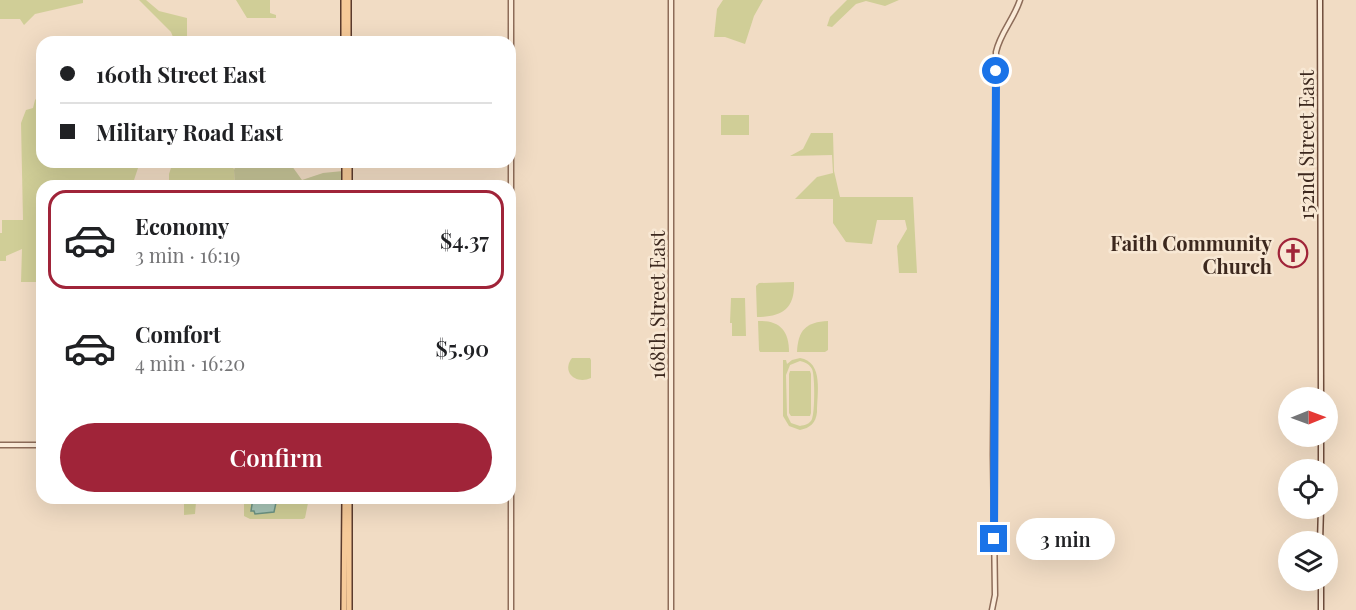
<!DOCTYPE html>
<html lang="en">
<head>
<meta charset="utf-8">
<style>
  body { margin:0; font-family:"Playfair Display",serif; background:#f6f6f6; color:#202124; height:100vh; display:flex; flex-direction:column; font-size:22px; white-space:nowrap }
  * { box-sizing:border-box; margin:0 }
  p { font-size:20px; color:#757577 }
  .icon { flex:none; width:33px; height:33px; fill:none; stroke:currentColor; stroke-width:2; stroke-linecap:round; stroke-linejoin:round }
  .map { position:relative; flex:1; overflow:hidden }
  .side { position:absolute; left:36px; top:180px; width:480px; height:324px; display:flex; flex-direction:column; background:#fff; border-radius:18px; box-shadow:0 6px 24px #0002 }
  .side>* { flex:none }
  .guide { position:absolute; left:36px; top:36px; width:480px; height:132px; border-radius:18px; box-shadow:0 6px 24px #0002; display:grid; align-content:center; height:132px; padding:0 24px; background:#fff }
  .needle { width:39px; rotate:89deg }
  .fabs { position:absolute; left:1278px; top:387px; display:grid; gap:12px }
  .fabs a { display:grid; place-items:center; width:60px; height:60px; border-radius:50%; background:#fff; box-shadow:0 6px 24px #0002; font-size:30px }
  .end { position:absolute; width:27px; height:27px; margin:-14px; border:8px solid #1a73e8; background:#fff; box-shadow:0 0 0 3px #fff }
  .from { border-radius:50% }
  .bubble { position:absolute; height:42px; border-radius:21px; background:#fff; box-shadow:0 6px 24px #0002; font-size:20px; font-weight:600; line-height:42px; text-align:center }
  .guide b { display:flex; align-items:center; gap:21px; height:57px; font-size:22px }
  .guide b+b { border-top:2px solid #e0e0e0 }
  .guide i { width:15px; height:15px; background:#202124 }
  ul { padding:10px 0 0; list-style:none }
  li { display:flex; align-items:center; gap:18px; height:99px; margin:0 12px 9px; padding:0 12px; border:3px solid transparent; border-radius:18px }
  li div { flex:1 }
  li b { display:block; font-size:22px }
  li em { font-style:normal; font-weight:600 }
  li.active { border-color:#a02439 }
  li>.icon { width:54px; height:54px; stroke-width:1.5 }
  .cta { display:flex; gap:12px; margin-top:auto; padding:12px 24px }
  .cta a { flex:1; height:69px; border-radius:36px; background:#a02439; color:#fff; font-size:24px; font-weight:600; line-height:69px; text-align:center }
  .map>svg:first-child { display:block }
  .green { fill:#d0ce97; fill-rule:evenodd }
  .cemetery { fill:#c5c396 }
  .water { fill:#a6c4b6; stroke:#6c9383; stroke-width:1.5 }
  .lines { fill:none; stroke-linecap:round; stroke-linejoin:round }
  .tertiary-casing { stroke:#8d6c59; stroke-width:7 }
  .secondary-casing { stroke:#6f4d3c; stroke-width:7 }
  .primary-casing { stroke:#5b3b2d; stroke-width:8 }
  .tertiary { stroke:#fbebd8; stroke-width:4 }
  .secondary { stroke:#fbebd8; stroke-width:4 }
  .primary { stroke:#f6ca99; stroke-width:5 }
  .route { stroke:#1a73e8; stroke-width:8 }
  .labels { text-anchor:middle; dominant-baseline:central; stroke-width:5; stroke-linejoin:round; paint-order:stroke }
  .street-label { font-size:20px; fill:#3c281e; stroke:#f8e8d4 }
  .poi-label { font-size:20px; font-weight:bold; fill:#3c281e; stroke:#f8e8d4; text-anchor:end }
</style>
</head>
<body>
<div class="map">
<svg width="1356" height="610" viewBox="0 0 1356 610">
  <rect width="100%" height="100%" fill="#f1dcc4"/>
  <g class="green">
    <polygon points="0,0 83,0 83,3 35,14 24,25 20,19 0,19"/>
    <polygon points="139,0 146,0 159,11 187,18 187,40 189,42 175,42 171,32"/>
    <polygon points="236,0 270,0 270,13 276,15 276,18 247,18"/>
    <polygon points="723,0 763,0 754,16 745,44 725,37 714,37 717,9"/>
    <polygon points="847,0 899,0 885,6 866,1 856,4 832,27 827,26 830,17"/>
    <polygon points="42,92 42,162 138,162 139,165 132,186 42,186 42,282 21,282 22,249 6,256 6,261 0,261 0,233 2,233 2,220 23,220 21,123 26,110 33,108 35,100"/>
    <rect x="721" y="115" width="28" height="20"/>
    <polygon points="811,133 833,133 834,171 840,197 913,197 917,273 899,273 897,246 907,229 905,220 877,220 872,244 846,242 833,223 833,199 795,199 817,177 833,173 832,155 790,156 803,149"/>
    <polygon points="173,162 228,162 234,169 235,186 169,186 169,174"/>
    <path d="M794 282C795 309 782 317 757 317L756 286 759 283Z"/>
    <polygon points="731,298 745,298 746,336 732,336 732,323 730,323"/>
    <path d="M758 321C779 320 789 330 789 352H760L759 350Z"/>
    <path d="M828 321V350L825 352H797C798 330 806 322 828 321Z"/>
    <path d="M572 358H590L591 360V378C576 385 561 372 572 358Z"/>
    <path d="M800 358C824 362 817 394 817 412 816 423 810 428 800 430L789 426 783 416V360H786L787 364 792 360ZM800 361C805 362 809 364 812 369 815 375 815 412 812 419 810 424 805 425 800 426L791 423 787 415 786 375 790 365Z"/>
    <polygon points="790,371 810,371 811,374 811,413 810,416 791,416 789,413 789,374"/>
    <polygon points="244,498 309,498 305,518 303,519 250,519 244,516"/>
    <polygon points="196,502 195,514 184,515 184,503"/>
  </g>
  <polygon class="cemetery" points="237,162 289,162 302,180 323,173 343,171 343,186 235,186 234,170"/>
  <polygon class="water" points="253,498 277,498 274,512 255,514 254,511 251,511"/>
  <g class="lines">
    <g class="tertiary-casing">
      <g id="tertiary">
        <polyline points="511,0 511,610"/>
        <polyline points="0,445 42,445"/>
        <polyline points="671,610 671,0"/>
        <path d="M992 610 995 595 993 455 996 52C1000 33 1014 19 1020 0"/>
      </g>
    </g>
    <g class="secondary-casing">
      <g id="secondary">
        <polyline points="1320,0 1321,398"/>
        <polyline points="1321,470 1321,436"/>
        <polyline points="1320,542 1321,508"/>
        <polyline points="1321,580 1321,610"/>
      </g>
    </g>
    <g class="primary-casing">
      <g id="primary">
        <polyline points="344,42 344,0"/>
        <polyline points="348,42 348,0"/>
        <polyline points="345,162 345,186"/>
        <polyline points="349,162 349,186"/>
        <polyline points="344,610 345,498"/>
        <polyline points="349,610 349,498"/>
      </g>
    </g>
    <use href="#tertiary" class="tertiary"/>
    <use href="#secondary" class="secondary"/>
    <use href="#primary" class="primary"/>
  </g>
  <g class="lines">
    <polyline class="route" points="994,539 996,71"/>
  </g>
  <defs>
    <g id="church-ring" transform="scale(1.5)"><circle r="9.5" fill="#f8e8d4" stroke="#a02439" stroke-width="1.5"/><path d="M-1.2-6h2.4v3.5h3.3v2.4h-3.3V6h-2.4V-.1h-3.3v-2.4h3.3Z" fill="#a02439"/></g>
  </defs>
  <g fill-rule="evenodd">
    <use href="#church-ring" x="1293" y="253"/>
  </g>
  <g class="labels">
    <g class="street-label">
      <text transform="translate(1305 145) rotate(-90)">152nd Street East</text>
      <text transform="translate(656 305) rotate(-90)">168th Street East</text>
    </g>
    <g class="poi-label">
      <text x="1272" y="242">Faith Community<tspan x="1272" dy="23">Church</tspan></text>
    </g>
  </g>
</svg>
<div class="fabs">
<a><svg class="needle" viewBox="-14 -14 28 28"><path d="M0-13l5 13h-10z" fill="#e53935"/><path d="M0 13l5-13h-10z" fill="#757577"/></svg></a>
<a><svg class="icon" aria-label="locate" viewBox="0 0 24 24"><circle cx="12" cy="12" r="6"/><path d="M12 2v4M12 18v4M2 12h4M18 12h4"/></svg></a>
<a><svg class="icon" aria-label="layers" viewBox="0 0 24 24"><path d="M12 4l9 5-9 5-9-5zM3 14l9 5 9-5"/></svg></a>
</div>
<i class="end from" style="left:996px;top:71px"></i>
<i class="end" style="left:994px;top:539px"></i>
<div class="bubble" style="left:1016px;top:518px;width:99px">3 min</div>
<div class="guide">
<b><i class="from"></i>160th Street East</b>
<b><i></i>Military Road East</b>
</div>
<section class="side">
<ul>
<li class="active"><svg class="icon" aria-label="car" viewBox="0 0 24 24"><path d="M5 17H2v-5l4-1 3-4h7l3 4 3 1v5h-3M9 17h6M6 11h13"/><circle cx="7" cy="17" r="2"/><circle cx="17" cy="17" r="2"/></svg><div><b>Economy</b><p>3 min · 16:19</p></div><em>$4.37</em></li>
<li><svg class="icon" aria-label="car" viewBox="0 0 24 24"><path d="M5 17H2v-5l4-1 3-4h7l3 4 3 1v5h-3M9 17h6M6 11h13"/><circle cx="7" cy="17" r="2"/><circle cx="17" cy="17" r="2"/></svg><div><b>Comfort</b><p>4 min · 16:20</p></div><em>$5.90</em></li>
</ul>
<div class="cta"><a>Confirm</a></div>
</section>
</div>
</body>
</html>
